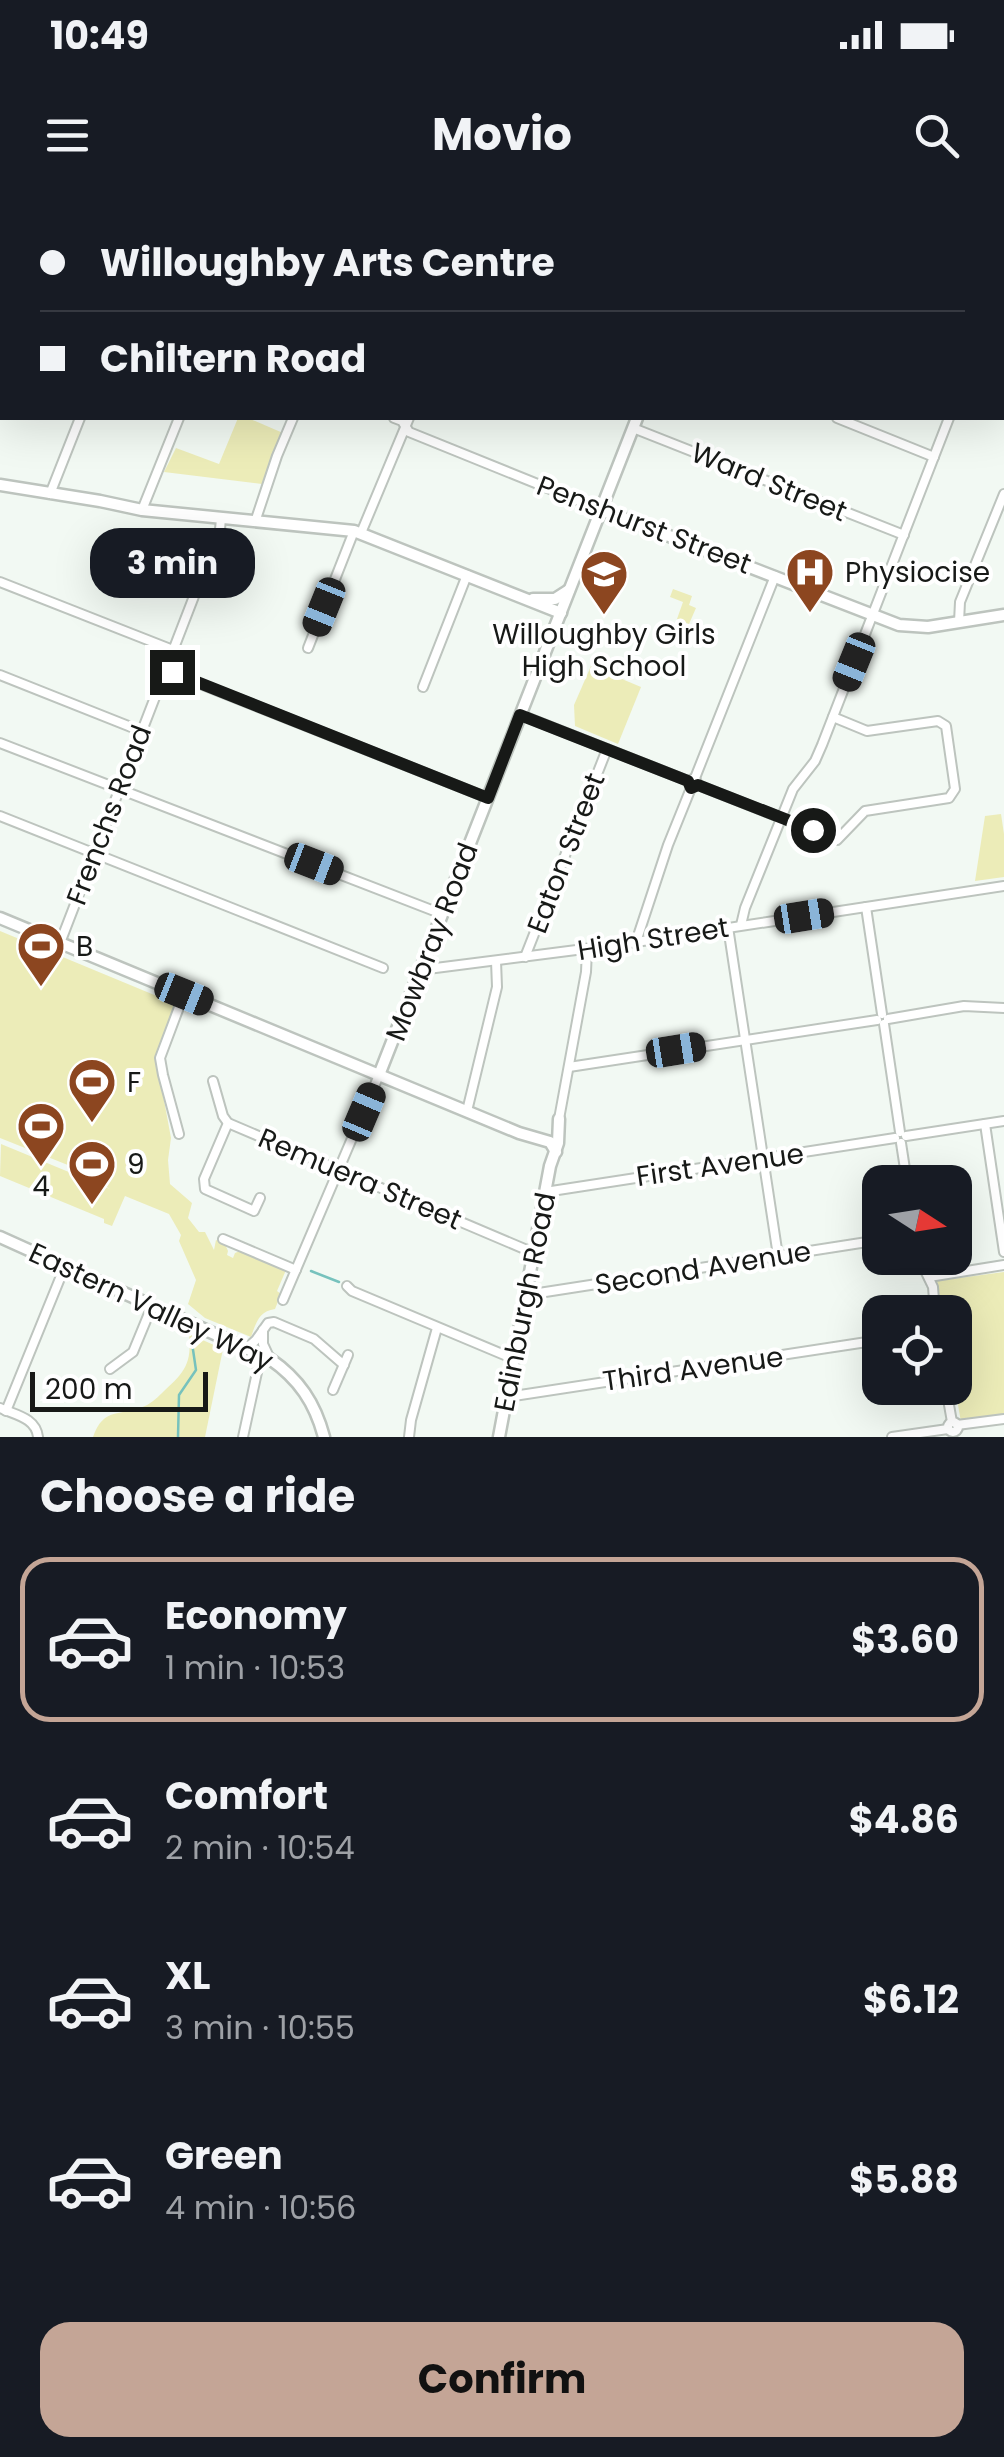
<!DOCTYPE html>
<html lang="en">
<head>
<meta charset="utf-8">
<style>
  body { margin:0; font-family:Poppins,sans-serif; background:#242831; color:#f1f3f6; height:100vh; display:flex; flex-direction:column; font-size:38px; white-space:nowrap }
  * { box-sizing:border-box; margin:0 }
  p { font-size:32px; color:#9ea1a6 }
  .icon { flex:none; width:55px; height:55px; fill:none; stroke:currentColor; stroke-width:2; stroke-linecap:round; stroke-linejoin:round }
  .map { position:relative; height:1237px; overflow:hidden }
  .panel { display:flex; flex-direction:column; background:#171b24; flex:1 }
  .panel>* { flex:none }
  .guide { position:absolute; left:0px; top:0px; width:1005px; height:220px; box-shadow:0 10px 40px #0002; display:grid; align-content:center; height:220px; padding:0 40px; background:#171b24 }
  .needle { width:65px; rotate:102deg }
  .tools { position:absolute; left:862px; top:965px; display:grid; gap:20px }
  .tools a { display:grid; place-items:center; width:110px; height:110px; border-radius:20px; background:#171b24; box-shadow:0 10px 40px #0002; font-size:50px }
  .scale { position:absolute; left:30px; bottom:25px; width:178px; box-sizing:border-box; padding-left:10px; border:5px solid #171917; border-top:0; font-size:28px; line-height:35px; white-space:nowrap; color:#171917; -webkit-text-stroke:8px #fff; paint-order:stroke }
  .end { position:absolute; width:45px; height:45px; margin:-22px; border:12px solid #171917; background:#fff; box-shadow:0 0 0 5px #fff }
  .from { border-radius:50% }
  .bubble { position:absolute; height:70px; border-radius:30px; background:#171b24; box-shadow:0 10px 40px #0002; font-size:32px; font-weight:700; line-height:70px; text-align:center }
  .car { position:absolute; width:30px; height:60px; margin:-30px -15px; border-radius:12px; box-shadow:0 0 8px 2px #0007; background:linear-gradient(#222 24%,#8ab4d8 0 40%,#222 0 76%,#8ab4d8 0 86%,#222 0) }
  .guide b { display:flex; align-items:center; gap:35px; height:95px; font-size:38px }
  .guide b+b { border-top:2px solid #363941 }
  .guide i { width:25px; height:25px; background:#f1f3f6 }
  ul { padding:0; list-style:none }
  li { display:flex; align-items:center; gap:30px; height:165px; margin:0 20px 15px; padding:0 20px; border:5px solid transparent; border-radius:30px }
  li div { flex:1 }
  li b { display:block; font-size:38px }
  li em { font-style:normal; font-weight:700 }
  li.active { border-color:#c4a596 }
  li>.icon { width:90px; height:90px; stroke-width:1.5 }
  h2 { padding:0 40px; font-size:45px; line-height:120px }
  .button { display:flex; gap:20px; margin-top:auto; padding:20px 40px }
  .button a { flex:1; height:115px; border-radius:30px; background:#c4a596; color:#111; font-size:40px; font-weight:700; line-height:115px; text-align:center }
  .status { display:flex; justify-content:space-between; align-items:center; height:70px; padding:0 50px; background:#171b24; direction:ltr }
  .status svg { height:28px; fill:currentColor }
  header { display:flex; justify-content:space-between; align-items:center; height:130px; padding:0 40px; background:#171b24; font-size:45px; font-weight:700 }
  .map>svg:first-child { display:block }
  .green { fill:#ececb8 }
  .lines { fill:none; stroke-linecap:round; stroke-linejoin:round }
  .stream { stroke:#77c2bd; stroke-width:2.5 }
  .minor-casing { stroke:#bdc4be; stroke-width:12 }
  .major-casing { stroke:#bdc4be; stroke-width:15 }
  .minor { stroke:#fff; stroke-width:8 }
  .major { stroke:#fff; stroke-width:10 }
  .route { stroke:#171917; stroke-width:12 }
  .labels { text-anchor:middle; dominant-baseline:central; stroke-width:8; stroke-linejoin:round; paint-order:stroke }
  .street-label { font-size:28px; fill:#171917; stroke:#fff }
  .poi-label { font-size:28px; fill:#171917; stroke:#fff; text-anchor:start }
</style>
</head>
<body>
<div class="status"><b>10:49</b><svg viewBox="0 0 49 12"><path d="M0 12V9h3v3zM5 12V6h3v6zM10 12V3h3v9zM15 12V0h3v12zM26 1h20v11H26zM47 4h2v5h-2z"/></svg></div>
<header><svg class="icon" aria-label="menu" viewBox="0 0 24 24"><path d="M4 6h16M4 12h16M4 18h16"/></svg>Movio<svg class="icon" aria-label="search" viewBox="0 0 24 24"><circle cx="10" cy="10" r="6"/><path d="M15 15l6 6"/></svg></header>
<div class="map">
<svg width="1004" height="1237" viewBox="0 0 1004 1237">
  <rect width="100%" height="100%" fill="#f2f9f3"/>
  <g class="green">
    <polygon points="238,218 248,218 283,233 262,284 164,272 176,248 219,264"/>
    <polygon points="673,389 692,396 689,405 696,408 689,424 677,419 683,402 670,397"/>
    <polygon points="591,466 641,487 618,544 575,526 574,505"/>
    <polygon points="1001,614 1004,634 1004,677 975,681 985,616"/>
    <path d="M0 731 176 804 156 857 171 938 168 960 170 984 192 1003 188 1018 199 1032H205L214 1050 216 1040 225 1044 228 1051 227 1055 233 1058 235 1053 240 1051 286 1070 277 1091 281 1094 275 1109C259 1111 256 1123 251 1137L205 1118 188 1104 196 1080 179 1041 181 1035 169 1014 125 996 112 1026 104 1023V1019L0 976 1 944 110 989 105 986 108 981 0 938Z"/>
    <polygon points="1004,1072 1004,1215 961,1222 955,1188 955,1112 942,1112 937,1081"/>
    <path d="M189 1134 223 1149 205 1237H93C104 1206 120 1217 145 1206 152 1203 159 1196 164 1191 185 1172 192 1163 189 1134Z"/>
  </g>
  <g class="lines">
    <g class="stream">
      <polyline points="311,1071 339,1082"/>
      <polyline points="178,1237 179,1195 196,1170 192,1143 195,1136"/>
    </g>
    <g class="minor-casing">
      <g id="minor">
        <polyline points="820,0 826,2"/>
        <polyline points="96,2 97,0"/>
        <polyline points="202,2 203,0"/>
        <polyline points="308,2 309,0"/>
        <polyline points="404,2 405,0"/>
        <polyline points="509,2 510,0"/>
        <polyline points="614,2 615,0"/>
        <polyline points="857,2 858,0"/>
        <polyline points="941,2 942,0"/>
        <polyline points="0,56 2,57"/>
        <polyline points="1002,80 1004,76"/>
        <polyline points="0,167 2,161"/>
        <polyline points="1002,181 1004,181"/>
        <polyline points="394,218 402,221 409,232 602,310"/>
        <polyline points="837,218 934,257"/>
        <polyline points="633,228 904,335"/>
        <polyline points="50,294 80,218"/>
        <polyline points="142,310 179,218"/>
        <polyline points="255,322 277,256 293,218"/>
        <polyline points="361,333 409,218"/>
        <polyline points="0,382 173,450"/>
        <polyline points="959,422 960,402 1004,294"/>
        <polyline points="308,448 354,331"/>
        <polyline points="165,470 488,598"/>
        <polyline points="0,475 141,531"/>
        <polyline points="423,487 467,375"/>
        <polyline points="521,515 688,581 691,588 698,585 695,578 688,581"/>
        <polyline points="0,543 442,714"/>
        <polyline points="695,578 775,376"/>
        <polyline points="698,585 837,640 865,611 949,598 955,589 946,526 938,521 867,531 833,517"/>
        <polyline points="0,616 383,768"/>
        <polyline points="866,707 882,814"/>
        <polyline points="741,725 745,708 793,589 815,561 822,545 949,218"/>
        <polyline points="728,727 778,1056"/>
        <polyline points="636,742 668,645 691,588"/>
        <polyline points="60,743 220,329 221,319"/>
        <polyline points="525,757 607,549"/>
        <polyline points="420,770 623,744 1004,686"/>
        <polyline points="888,819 964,806 1004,808"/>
        <polyline points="884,824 900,932"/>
        <polyline points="569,867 877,820"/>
        <polyline points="213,881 223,916 228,923 534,1053"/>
        <polyline points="467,911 497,787 496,761"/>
        <polyline points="559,919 586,772 587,749"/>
        <polyline points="228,923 204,979 205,989 254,1011 260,998"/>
        <polyline points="985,924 1004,1052"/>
        <polyline points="179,934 163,875 160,858 184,794"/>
        <polyline points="906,936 1004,921"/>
        <polyline points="901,943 907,982"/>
        <polyline points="545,992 895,938"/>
        <polyline points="223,1039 296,1070"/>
        <polyline points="919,1058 933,1087 935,1112"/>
        <polyline points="929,1077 1004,1065"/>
        <polyline points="347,1086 352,1091 514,1159"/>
        <polyline points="526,1095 880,1040"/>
        <polyline points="283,1100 379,875"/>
        <polyline points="263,1130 263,1144 270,1159"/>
        <polyline points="247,1148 256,1140 268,1123 274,1122 314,1139 344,1165"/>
        <polyline points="110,1169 133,1152 152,1106"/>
        <polyline points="946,1188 952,1222"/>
        <polyline points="333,1190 348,1155"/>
        <polyline points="507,1197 880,1140"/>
        <path d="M0 1208C16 1215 36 1218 38 1237"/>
        <polyline points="6,1211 65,1066"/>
        <circle cx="953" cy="1227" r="5"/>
        <polyline points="957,1225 1004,1219"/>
        <polyline points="243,1237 261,1154"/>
        <polyline points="409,1237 411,1220 437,1128"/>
        <polyline points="892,1237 948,1229"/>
      </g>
    </g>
    <g class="major-casing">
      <g id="major">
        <polyline points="721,2 722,0"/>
        <polyline points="0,285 100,301 142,310 354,331 561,413"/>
        <polyline points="602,310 899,425 928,427 1004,415"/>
        <polyline points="533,399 555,399 569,390"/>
        <polyline points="0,718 519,933 550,942 556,952"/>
        <polyline points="379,875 637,218"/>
        <path d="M0 1037 270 1159C299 1179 315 1203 324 1237"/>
        <polyline points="499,1237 550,966 558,943 559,919"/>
      </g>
    </g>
    <use href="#minor" class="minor"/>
    <use href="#major" class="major"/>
  </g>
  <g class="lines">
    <polyline class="route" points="172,472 488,598 520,515 688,581 691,588 698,585 813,630"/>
  </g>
  <defs>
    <g id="hospital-pin" transform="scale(2.5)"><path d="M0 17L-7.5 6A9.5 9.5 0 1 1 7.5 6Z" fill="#8c4620" stroke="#fff"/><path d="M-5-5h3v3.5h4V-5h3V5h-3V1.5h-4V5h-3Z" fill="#fff"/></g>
    <g id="school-pin" transform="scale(2.5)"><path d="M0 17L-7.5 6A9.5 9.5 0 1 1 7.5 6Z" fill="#8c4620" stroke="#fff"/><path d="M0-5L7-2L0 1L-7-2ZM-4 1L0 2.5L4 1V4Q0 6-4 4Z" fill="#fff"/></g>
    <g id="stadium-pin" transform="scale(2.5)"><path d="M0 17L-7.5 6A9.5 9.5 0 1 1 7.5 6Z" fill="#8c4620" stroke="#fff"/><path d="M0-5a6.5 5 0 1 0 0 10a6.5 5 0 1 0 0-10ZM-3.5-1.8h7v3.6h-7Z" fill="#fff"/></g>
  </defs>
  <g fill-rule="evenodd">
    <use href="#hospital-pin" x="810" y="372"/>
    <use href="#school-pin" x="604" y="374"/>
    <use href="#stadium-pin" x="41" y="746"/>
    <use href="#stadium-pin" x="92" y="882"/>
    <use href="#stadium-pin" x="41" y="926"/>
    <use href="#stadium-pin" x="92" y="964"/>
  </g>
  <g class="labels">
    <g class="street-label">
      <text transform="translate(769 282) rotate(22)">Ward Street</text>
      <text transform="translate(644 325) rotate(21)">Penshurst Street</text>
      <text transform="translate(109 615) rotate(-69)">Frenchs Road</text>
      <text transform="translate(566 653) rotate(-69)">Eaton Street</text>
      <text transform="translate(653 739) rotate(-9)">High Street</text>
      <text transform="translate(432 742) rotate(-69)">Mowbray Road</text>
      <text transform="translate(720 965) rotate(-8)">First Avenue</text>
      <text transform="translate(360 979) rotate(23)">Remuera Street</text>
      <text transform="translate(703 1068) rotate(-9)">Second Avenue</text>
      <text transform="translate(525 1102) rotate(-79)">Edinburgh Road</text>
      <text transform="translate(151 1107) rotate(25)">Eastern Valley Way</text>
      <text transform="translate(693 1169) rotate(-8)">Third Avenue</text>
    </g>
    <g class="poi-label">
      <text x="845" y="372">Physiocise</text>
      <text x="604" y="434" text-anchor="middle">Willoughby Girls<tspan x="604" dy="32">High School</tspan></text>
      <text x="76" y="746">B</text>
      <text x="127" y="882">F</text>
      <text x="127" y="964">9</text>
      <text x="41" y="986" text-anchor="middle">4</text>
    </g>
  </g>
</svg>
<div class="tools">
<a><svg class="needle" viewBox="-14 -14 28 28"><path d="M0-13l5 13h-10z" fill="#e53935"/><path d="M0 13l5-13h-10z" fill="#9ea1a6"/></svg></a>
<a><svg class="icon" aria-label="locate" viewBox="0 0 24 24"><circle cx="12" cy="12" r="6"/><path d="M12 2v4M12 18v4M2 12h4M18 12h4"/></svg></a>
</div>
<div class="scale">200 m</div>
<i class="end from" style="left:813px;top:630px"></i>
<i class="end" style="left:172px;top:472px"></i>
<div class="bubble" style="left:90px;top:328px;width:165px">3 min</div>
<i class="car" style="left:324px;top:407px;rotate:202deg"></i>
<i class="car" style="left:854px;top:462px;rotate:202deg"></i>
<i class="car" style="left:314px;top:664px;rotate:111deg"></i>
<i class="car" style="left:804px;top:716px;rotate:81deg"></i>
<i class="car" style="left:184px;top:794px;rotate:112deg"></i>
<i class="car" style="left:676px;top:850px;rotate:81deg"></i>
<i class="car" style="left:364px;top:912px;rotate:23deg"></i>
<div class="guide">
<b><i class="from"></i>Willoughby Arts Centre</b>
<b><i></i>Chiltern Road</b>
</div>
</div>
<section class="panel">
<h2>Choose a ride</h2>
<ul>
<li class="active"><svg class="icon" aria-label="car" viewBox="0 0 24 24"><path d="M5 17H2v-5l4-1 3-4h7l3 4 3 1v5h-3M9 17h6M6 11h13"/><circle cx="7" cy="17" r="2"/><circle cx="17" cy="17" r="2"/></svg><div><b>Economy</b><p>1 min · 10:53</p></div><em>$3.60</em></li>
<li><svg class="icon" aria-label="car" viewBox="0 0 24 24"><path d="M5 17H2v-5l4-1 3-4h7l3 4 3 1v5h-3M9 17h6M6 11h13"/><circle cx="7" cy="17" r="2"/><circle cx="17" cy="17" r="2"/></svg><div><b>Comfort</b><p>2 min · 10:54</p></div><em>$4.86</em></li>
<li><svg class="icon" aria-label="car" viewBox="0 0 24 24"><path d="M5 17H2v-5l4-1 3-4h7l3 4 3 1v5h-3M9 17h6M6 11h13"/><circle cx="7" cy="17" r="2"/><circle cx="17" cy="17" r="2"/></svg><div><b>XL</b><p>3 min · 10:55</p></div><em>$6.12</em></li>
<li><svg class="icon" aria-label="car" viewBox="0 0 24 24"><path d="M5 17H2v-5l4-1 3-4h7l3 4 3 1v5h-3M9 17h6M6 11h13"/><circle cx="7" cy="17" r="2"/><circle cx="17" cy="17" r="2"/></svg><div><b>Green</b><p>4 min · 10:56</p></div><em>$5.88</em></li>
</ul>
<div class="button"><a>Confirm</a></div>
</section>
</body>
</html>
